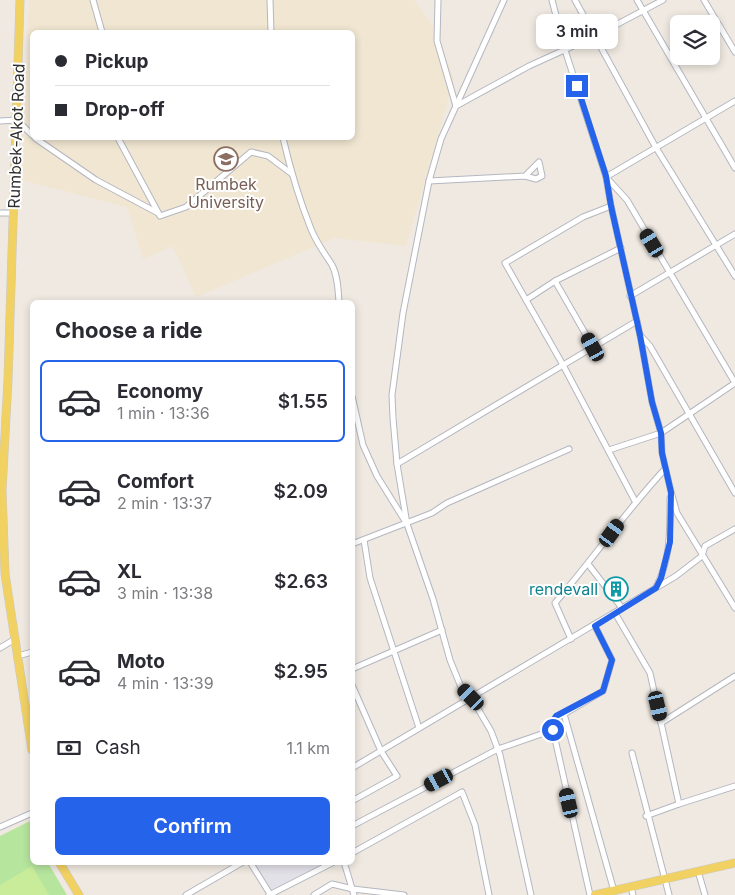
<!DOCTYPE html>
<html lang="en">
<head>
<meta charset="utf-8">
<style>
  body { margin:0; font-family:Inter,sans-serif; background:#f7f7f7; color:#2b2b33; height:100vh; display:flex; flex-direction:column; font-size:19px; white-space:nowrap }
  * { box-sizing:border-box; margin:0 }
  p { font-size:16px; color:#7c7c81 }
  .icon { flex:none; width:28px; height:28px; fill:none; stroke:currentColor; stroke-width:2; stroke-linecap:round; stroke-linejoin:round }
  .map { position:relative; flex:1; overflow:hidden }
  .panel { position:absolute; left:30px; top:300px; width:325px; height:565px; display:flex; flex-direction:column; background:#fff; border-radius:8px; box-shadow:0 2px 8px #0003 }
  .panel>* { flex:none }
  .banner { position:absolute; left:30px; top:30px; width:325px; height:110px; border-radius:8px; box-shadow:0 2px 8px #0003; display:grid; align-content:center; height:110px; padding:0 25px; background:#fff }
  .tools { position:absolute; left:670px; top:15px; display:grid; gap:10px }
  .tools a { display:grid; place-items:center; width:50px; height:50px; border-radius:8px; background:#fff; box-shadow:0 2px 8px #0003; font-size:25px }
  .end { position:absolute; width:22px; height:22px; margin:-11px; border:6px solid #2563eb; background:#fff; box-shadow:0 0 0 2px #fff }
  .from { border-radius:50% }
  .bubble { position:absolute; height:35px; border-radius:8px; background:#fff; box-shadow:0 2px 8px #0003; font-size:16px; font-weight:600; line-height:35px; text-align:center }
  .car { position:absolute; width:15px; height:30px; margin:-15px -8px; border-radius:6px; box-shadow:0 0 4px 1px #0007; background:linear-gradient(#222 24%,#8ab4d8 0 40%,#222 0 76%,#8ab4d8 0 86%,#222 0) }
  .banner b { display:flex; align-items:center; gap:18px; height:48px; font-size:19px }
  .banner b+b { border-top:1px solid #e1e1e2 }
  .banner i { width:12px; height:12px; background:#2b2b33 }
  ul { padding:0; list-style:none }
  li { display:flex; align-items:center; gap:15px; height:82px; margin:0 10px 8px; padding:0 15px; border:2px solid transparent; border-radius:8px }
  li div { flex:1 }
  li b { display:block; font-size:19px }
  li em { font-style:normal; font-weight:600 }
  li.active { border-color:#2563eb }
  li>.icon { width:45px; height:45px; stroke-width:1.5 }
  h2 { padding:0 25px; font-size:22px; line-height:60px }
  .pay { display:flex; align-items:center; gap:12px; height:55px; padding:0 25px; font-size:19px }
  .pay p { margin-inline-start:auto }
  .cta { display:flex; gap:10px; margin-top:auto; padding:10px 25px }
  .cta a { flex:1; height:58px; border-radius:8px; background:#2563eb; color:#fff; font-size:20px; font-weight:600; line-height:58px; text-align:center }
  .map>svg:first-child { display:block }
  .industrial { fill:#e3e1e8 }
  .education { fill:#f0e6d1; fill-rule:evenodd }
  .green { fill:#b6e59e }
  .pitch { fill:#c9ec9a }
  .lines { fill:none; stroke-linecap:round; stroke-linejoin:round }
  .street-casing { stroke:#b4b7c1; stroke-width:7 }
  .primary-casing { stroke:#c9c9c9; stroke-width:9 }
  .street { stroke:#fff; stroke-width:5 }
  .primary { stroke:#f2d163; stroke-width:8 }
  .route { stroke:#2563eb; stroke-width:6 }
  .labels { text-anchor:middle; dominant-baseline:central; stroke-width:4; stroke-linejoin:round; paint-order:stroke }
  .street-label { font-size:16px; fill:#2e2e2e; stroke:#fff }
  .education-label { font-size:16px; fill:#785e54; stroke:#fff }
  .culture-label { font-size:16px; fill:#0d838f; stroke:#fff; text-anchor:end }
</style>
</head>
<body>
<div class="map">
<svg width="735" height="895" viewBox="0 0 735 895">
  <rect width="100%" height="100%" fill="#efe9e1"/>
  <polygon class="industrial" points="255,863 329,863 271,891"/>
  <path class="education" d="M29 0H414L435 29 454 79 406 246 335 238 196 297 173 246 143 259 127 207 21 180ZM32 32H352V138H32Z"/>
  <polygon class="green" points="32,820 32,862 48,863 67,895 0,895 0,836"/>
  <polygon class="pitch" points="32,866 49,895 0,895 0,885"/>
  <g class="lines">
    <g class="street-casing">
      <g id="street">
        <polyline points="93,0 102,32"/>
        <polyline points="270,0 271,32"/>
        <polyline points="438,0 437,41 456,106 529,66 595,36 663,0"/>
        <polyline points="504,0 441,139 429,181 403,313 392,395 393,418 397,464 407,524 433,599 450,660 461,687 471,697 491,731 500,755 531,895"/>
        <polyline points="552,0 565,50 606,177 611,206 640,335 652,402 661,433 662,453 671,492 677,513 735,608"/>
        <polyline points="575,0 655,146 735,276"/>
        <polyline points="637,0 735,168"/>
        <polyline points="704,0 735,52"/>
        <polyline points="735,101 606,177 627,200 735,383"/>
        <polyline points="0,121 17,120 32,135"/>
        <polyline points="35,138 96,180 158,213"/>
        <polyline points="118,138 160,216 186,207 251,152 268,156 292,174"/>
        <path d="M283 138C290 168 299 199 311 229 317 244 324 252 332 265 338 276 338 290 339 302"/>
        <polyline points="429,181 525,176 539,162 542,176 536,179 525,176"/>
        <polyline points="611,206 583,217 505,263 563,365 635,501"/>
        <polyline points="0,213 14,213"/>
        <polyline points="555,281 593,347"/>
        <polyline points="630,296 735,234"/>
        <polyline points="526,300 555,281 621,248"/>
        <polyline points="640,335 650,346 735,493"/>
        <polyline points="352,396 363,445 377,476 405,521"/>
        <polyline points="609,450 661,433 735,383"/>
        <polyline points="397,464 637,321"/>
        <polyline points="364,540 370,578 419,728"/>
        <polyline points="352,544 432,513 447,503 569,449"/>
        <polyline points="588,564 622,608"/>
        <path d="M656 587C671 559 670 530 670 498"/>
        <polyline points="615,613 650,673 679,804 735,786"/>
        <polyline points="595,626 612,660 603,691 564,714 614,891"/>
        <path d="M571 639 555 603C593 559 626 511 665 469"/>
        <polyline points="0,648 15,639"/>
        <polyline points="18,656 32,652"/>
        <polyline points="352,669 442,630"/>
        <polyline points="352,685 381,751 397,776 352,801"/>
        <polyline points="661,723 735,676"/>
        <polyline points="553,730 553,720 564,714"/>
        <polyline points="632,753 669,895"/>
        <polyline points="352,768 676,576 702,556 705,546 735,529"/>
        <polyline points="646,816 679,804"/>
        <polyline points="352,826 498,749 553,730 590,895"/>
        <polyline points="0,827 32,813"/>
        <polyline points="352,853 462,792 475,825 489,895"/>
        <polyline points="250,862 270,894"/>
        <polyline points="344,862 354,895"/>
        <polyline points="698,871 705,895"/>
        <polyline points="631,887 633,895"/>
        <polyline points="186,895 243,862"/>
        <polyline points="269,895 334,862"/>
        <polyline points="314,895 332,884 353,889 404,895"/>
      </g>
    </g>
    <g class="primary-casing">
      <g id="primary">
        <polyline points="20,0 8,380 2,490 5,574 32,750"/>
        <polyline points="59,862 79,895"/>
        <polyline points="595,895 735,863"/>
      </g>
    </g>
    <use href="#street" class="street"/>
    <use href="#primary" class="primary"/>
  </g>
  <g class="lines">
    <polyline class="route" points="553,730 551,724 556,716 603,691 612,660 595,626 656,588 661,578 670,542 671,492 662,453 661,433 652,402 640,335 611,206 606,176 577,86"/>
  </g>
  <defs>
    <g id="university-ring" transform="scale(1.25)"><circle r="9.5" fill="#fff" stroke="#8d6e63" stroke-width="1.5"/><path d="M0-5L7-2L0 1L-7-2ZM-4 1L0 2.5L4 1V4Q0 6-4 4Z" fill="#8d6e63"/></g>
    <g id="building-ring" transform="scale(1.25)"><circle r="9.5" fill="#fff" stroke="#0f9aa8" stroke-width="1.5"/><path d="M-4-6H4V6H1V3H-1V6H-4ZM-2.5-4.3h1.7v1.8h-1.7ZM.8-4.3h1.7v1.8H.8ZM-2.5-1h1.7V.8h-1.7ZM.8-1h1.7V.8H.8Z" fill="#0f9aa8"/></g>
  </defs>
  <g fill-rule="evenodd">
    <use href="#university-ring" x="226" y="159"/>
    <use href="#building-ring" x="616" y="589"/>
  </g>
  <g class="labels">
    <g class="street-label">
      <text transform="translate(16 136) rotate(-88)">Rumbek-Akot Road</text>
    </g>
    <g class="education-label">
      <text x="226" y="184">Rumbek<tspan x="226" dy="18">University</tspan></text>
    </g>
    <g class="culture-label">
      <text x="598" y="589">rendevall</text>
    </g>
  </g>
</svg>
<div class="tools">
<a><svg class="icon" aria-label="layers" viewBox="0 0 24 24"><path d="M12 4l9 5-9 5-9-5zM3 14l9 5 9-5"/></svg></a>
</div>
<i class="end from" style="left:553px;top:730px"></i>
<i class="end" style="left:577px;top:86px"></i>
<div class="bubble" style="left:536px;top:14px;width:82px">3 min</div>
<i class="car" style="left:652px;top:243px;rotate:329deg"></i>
<i class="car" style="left:593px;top:347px;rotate:331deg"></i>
<i class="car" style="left:612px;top:533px;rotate:36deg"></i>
<i class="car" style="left:471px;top:697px;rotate:316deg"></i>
<i class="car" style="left:658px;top:706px;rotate:167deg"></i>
<i class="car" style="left:439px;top:780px;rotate:242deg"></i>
<i class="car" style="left:569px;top:803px;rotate:347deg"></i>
<div class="banner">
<b><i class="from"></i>Pickup</b>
<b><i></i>Drop-off</b>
</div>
<section class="panel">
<h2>Choose a ride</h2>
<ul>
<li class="active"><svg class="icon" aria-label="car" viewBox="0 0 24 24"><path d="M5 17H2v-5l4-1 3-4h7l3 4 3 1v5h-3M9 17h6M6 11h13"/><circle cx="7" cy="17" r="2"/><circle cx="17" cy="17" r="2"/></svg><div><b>Economy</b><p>1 min · 13:36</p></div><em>$1.55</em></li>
<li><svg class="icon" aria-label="car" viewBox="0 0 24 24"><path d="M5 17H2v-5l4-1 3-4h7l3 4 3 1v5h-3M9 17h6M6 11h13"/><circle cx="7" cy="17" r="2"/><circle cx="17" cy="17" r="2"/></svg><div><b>Comfort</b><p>2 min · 13:37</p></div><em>$2.09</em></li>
<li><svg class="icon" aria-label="car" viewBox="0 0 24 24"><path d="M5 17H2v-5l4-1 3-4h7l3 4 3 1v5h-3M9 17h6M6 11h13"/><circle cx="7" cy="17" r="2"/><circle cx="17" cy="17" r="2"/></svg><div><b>XL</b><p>3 min · 13:38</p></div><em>$2.63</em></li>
<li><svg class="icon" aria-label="car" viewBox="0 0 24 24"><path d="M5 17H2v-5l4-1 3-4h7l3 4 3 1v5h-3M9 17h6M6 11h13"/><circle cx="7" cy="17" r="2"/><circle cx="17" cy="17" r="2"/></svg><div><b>Moto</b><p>4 min · 13:39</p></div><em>$2.95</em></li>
</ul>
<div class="pay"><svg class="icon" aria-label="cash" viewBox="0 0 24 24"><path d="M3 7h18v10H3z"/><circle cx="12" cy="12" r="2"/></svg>Cash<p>1.1 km</p></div>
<div class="cta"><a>Confirm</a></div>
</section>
</div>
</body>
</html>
